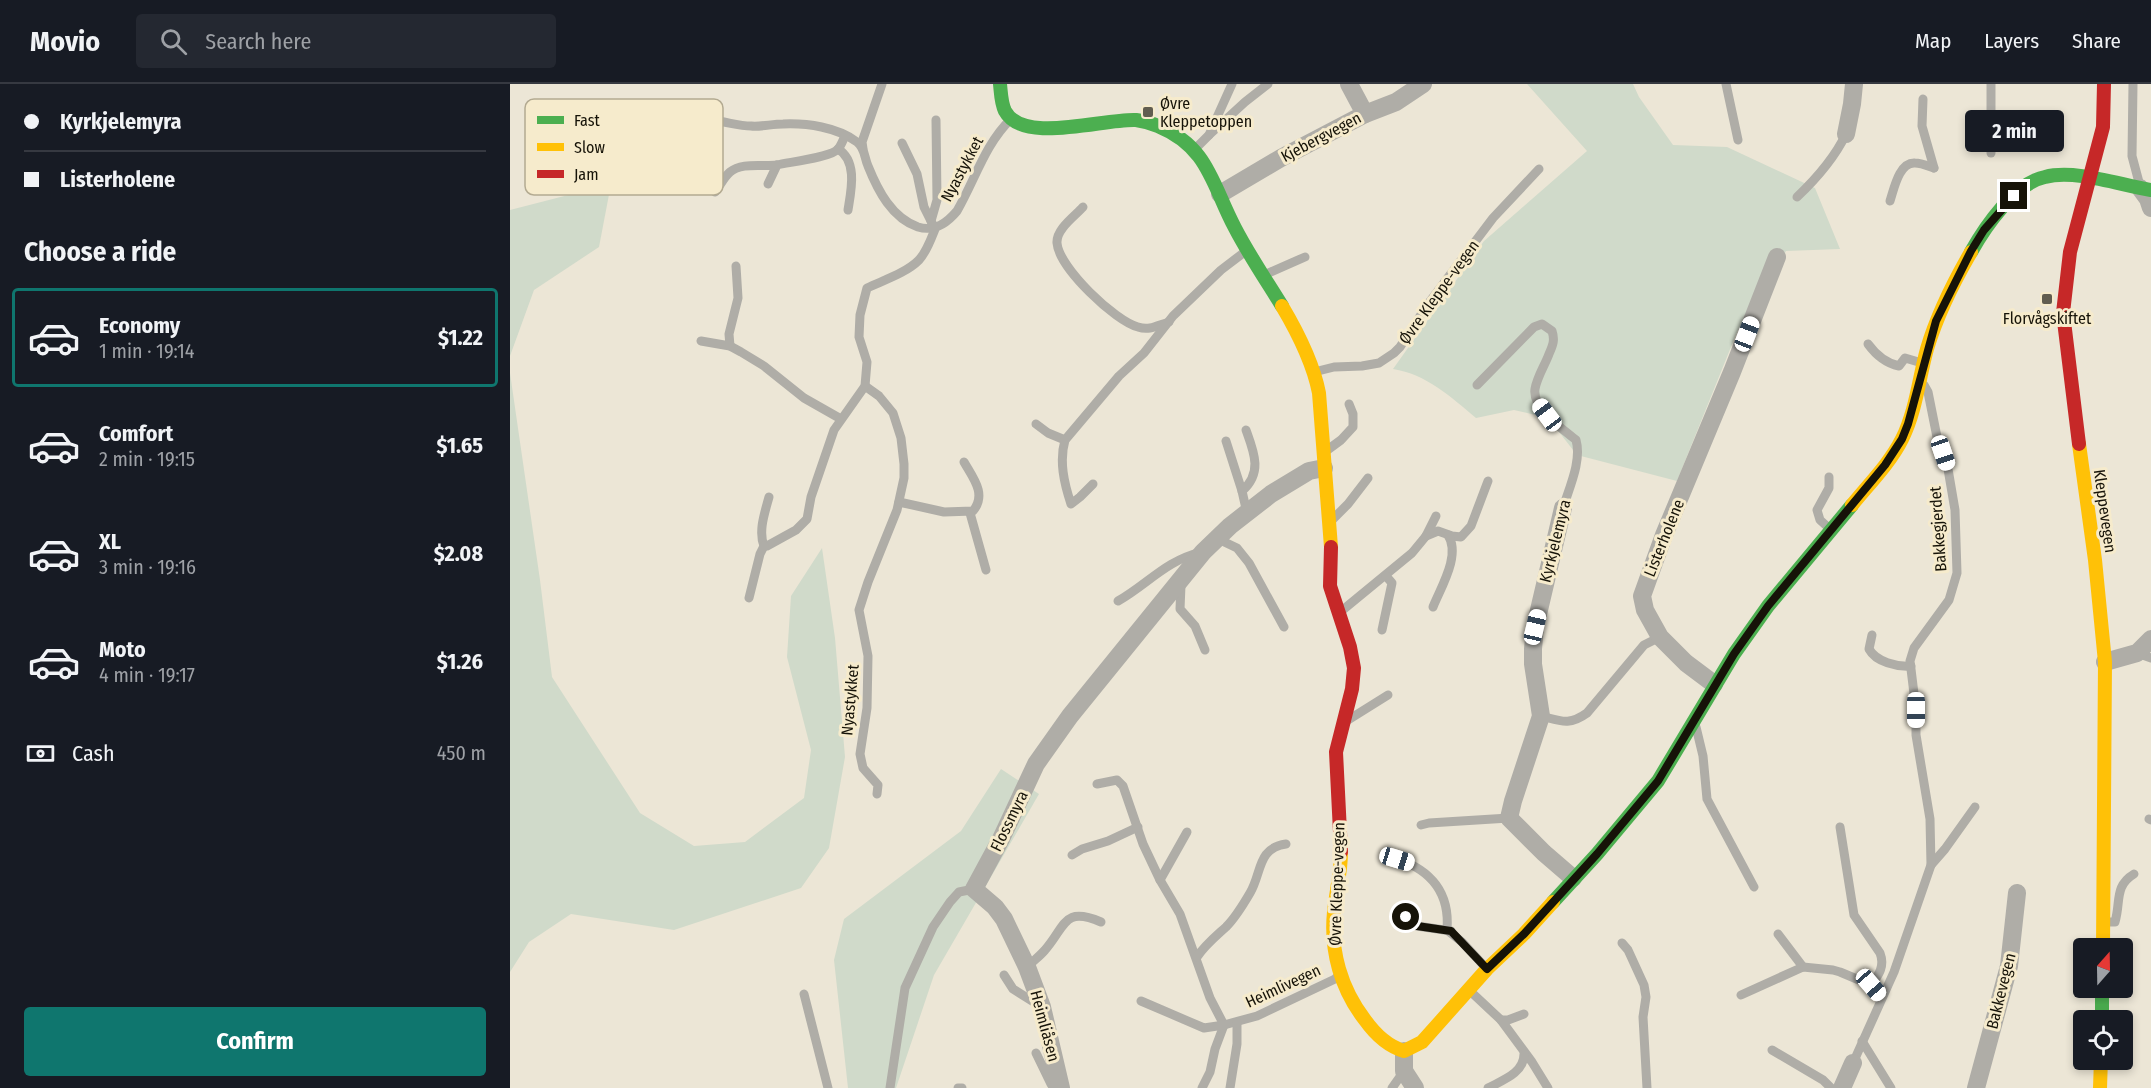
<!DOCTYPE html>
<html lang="en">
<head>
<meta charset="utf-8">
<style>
  body { margin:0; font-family:"Fira Sans Condensed",sans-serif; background:#242831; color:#f1f3f6; height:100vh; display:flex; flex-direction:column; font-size:22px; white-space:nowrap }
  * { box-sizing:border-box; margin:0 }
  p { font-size:20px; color:#9ea1a6 }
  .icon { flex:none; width:33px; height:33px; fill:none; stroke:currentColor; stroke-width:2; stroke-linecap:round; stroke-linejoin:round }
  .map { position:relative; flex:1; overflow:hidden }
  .drawer { display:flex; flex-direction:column; background:#171b24; width:510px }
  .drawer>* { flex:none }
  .top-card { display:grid; align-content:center; height:132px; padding:0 24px; background:#171b24 }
  .needle { width:39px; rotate:20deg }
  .fabs { position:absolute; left:1563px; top:854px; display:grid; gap:12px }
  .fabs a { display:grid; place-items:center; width:60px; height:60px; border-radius:6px; background:#171b24; box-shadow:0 3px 9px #0003; font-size:30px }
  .end { position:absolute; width:27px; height:27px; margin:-14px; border:8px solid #161308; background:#fff; box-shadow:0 0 0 3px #fff }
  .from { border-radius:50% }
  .bubble { position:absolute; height:42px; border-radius:6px; background:#171b24; box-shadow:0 3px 9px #0003; font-size:20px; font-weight:700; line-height:42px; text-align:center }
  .car { position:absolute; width:18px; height:36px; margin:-18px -9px; border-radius:8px; box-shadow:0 0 4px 2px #0007; background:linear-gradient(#fff 24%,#345 0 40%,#fff 0 76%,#345 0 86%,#fff 0) }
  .top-card b { display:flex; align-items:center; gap:21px; height:57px; font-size:22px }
  .top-card b+b { border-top:2px solid #363941 }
  .top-card i { width:15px; height:15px; background:#f1f3f6 }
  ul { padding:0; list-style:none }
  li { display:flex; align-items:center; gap:18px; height:99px; margin:0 12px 9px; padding:0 12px; border:3px solid transparent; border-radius:6px }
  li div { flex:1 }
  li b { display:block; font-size:22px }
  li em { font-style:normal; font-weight:700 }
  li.on { border-color:#0f766e }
  li>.icon { width:54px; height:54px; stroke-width:1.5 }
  h2 { padding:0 24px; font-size:27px; line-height:72px }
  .pay { display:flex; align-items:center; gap:15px; height:66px; padding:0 24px; font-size:22px }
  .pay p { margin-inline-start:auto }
  .primary-button { display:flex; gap:12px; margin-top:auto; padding:12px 24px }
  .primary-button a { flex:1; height:69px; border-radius:6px; background:#0f766e; color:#fff; font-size:24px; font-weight:700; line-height:69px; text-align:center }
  header { display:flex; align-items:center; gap:36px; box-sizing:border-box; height:84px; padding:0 30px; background:#171b24; border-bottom:2px solid #363941 }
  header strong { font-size:28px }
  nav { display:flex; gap:33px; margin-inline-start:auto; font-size:21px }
  .search { width:420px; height:54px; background:#242831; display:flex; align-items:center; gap:15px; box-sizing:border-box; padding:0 21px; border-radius:6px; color:#9ea1a6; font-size:22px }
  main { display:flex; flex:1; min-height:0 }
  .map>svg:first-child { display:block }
  .green { fill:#d0daca }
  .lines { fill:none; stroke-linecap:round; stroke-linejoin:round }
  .lane { stroke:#afada7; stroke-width:9 }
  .street { stroke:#afada7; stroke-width:18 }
  .fast { stroke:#4caf50; stroke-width:14 }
  .slow { stroke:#ffc107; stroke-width:14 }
  .jam { stroke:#c62828; stroke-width:14 }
  .route { stroke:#161308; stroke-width:8 }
  .poi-dot { fill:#615d50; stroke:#f6ebcc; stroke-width:2 }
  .labels { text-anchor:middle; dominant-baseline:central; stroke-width:6; stroke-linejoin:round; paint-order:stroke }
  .poi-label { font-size:16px; fill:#161308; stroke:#f6ebcc; text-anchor:start }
  .street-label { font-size:16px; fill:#161308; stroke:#f6ebcc }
  .key { fill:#f6ebcc; stroke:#b3aa91; stroke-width:1.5 }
  .key-label { font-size:16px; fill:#161308 }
</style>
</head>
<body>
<header>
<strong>Movio</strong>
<div class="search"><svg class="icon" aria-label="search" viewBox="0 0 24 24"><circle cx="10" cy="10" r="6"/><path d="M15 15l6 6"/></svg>Search here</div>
<nav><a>Map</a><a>Layers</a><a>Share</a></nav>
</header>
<main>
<section class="drawer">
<div class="top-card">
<b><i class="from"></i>Kyrkjelemyra</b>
<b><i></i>Listerholene</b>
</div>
<h2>Choose a ride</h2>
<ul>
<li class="on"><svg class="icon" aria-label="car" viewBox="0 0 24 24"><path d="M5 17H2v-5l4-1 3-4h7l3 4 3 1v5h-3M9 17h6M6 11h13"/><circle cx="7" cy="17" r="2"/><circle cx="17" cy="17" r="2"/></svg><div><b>Economy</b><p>1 min · 19:14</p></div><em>$1.22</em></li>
<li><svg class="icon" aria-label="car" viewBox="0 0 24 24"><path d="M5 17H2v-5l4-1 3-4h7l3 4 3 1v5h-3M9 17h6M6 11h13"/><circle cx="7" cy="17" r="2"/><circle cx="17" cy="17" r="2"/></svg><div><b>Comfort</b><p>2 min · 19:15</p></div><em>$1.65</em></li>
<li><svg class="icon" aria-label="car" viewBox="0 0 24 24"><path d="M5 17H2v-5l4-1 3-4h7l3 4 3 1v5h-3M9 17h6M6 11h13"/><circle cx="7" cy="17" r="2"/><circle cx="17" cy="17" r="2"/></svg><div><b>XL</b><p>3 min · 19:16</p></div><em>$2.08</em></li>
<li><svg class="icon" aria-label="car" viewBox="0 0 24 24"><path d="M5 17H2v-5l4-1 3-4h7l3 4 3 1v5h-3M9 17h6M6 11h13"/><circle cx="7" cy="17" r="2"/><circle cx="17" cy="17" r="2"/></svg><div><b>Moto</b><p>4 min · 19:17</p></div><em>$1.26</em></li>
</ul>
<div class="pay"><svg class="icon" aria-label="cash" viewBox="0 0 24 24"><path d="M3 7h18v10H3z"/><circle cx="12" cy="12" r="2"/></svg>Cash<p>450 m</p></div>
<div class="primary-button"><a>Confirm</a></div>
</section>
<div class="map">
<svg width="1641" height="1004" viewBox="0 0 1641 1004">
  <rect width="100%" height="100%" fill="#ece6d6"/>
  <g class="green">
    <path d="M1017 0H1123L1129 13 1163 61 1217 63 1305 104 1330 165 1276 167 1227 248 1167 397 1067 371 1038 334 1004 326 966 334C941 313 916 290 883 285L974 157 1077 67Z"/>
    <polygon points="101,100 89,163 24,206 0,272 0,126"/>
    <polygon points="0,289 30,496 42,593 130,729 184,762 235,758 294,714 301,666 277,573 281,512 312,464 325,554 335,673 319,764 291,804 164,846 61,830 19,858 0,888"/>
    <polygon points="491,685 529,710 424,891 386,1004 338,1004 324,876 334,835 451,747"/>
  </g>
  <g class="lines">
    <g class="lane">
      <polyline points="1216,0 1228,56"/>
      <polyline points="1481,0 1481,69"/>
      <polyline points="1623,0 1622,72 1630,102"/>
      <polyline points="1413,15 1412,42 1424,84"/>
      <polyline points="699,51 735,18 758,0"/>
      <path d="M152 58C162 51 174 39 187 37 204 33 224 42 241 42 251 43 262 40 273 40 297 39 327 43 347 58 355 64 354 73 358 82 368 107 382 134 408 143 425 148 437 139 447 127 465 96 475 60 501 35"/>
      <path d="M328 65C348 77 341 107 338 126"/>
      <polyline points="353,65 352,58 372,0"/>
      <polyline points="685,65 699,51 722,0"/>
      <path d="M258 100 267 81C280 78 322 73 328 65 331 62 333 56 335 52"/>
      <path d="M205 108C210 102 214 93 220 88 232 78 252 83 267 81"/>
      <path d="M1287 113C1307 94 1324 75 1336 50"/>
      <path d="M1380 117C1384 105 1389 78 1405 79 1411 79 1418 82 1424 84"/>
      <path d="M573 123C565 132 546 145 547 159 549 184 605 237 628 243 640 247 648 241 659 238"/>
      <polyline points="421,137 427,116 426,36"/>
      <polyline points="754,191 795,173"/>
      <polyline points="191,257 220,262 231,268 254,282 294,314 331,335"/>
      <path d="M1358 260C1366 271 1375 279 1389 282L1395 274 1412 279"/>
      <polyline points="220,262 219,250 228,214 226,182"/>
      <polyline points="804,288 824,283 852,282 869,279 884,269 890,263 918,220 983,134 1029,85"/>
      <path d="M967 301 1024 243 1032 240 1042 247C1045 256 1043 261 1039 270 1035 281 1027 293 1025 305 1022 325 1053 345 1066 356 1072 377 1059 404 1053 424"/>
      <polyline points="355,302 369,312 383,329 391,354 394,380 394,394 387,426 358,498 349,526 358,572 357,624 350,670 353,684 368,701 367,710"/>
      <polyline points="526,340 538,349 555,356"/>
      <polyline points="716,357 732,407 737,429"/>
      <polyline points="816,367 831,356 843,343 843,330 839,320"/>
      <polyline points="1319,393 1319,404 1307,426 1310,436 1320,445"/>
      <path d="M583 400 570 413 561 420C554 399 549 377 555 356L609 292 634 269 663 232 711 186 736 167"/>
      <path d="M732 407C753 389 744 368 736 346"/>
      <path d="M259 413C255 428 248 447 254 462H257L286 446 297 435 301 413 324 346 355 302 357 278 349 253 350 231 357 204C374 196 396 189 409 176 417 167 421 155 425 145L414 123 407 90 392 59"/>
      <path d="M389 418 434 428 463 427C477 410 463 394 454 378"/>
      <polyline points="460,429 476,486"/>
      <polyline points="823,435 838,420 858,394"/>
      <polyline points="916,452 928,447 942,452 951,453 961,442 978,397"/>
      <polyline points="706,454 727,464 739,479 774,543"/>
      <polyline points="671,501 670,525 685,542 695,566"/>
      <polyline points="239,514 250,470 254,462"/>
      <path d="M608 517C638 500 655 477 691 468"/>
      <path d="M923 523C931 503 951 471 938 451"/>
      <polyline points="829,529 902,469 916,452 926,432"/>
      <polyline points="872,546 882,499 876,492"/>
      <path d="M1362 551 1359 565C1366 578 1387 583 1401 582"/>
      <polyline points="1627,569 1641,574"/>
      <path d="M1031 632C1051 637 1059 642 1077 629L1134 561 1150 553"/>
      <polyline points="838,636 878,611"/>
      <polyline points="1186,643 1193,672 1197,715 1244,803"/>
      <polyline points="587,700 607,696 613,702 633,760 650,796 670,830 700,914 714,941 705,965 700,988 692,1004"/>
      <polyline points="1639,735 1641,736"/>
      <polyline points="911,741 919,739 999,734"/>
      <path d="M1330 743 1344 831 1370 869C1375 882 1369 891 1361 901"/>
      <polyline points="562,771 572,765 598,757 628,743"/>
      <path d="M887 775C921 786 940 809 937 846L952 858 977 885"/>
      <polyline points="1421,781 1435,765 1465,723"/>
      <polyline points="650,796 677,748"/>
      <polyline points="896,833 907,842 941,847"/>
      <path d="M1594 838H1605C1611 818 1604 802 1624 790"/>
      <polyline points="1268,850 1293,883"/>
      <polyline points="1112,859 1118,866 1134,901 1136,913 1133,933 1137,1004"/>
      <path d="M687 873C695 861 705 853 716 843 725 834 733 821 740 809 752 789 747 764 776 760"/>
      <path d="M517 883C523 877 530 872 535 866 556 842 553 822 591 838"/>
      <polyline points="494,891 503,905 530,922"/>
      <polyline points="960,907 991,936 1022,978 1038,1004"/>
      <polyline points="294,910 318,1004"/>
      <polyline points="1231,911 1293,883 1323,886 1330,888 1361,901 1372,913"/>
      <polyline points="631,917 694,944 714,941 747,932 825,895 830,890"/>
      <polyline points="991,936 998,936 1014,930"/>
      <polyline points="1352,957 1381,1004"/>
      <polyline points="1262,966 1313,996 1321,1004"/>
      <polyline points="526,969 541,1000 543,1003 551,1002"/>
      <polyline points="1343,979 1384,888 1421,781 1420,735 1406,651 1406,626 1400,577 1404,564 1439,516 1447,489 1445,426 1438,385 1427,353 1418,308 1414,301"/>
      <polyline points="380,1004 395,904 423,843 440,818 449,808 464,805"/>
      <polyline points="448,1004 452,1004"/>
      <polyline points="720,1004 727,960 727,939"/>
      <polyline points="882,1004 894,987"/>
      <path d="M978 1004C993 996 1014 989 1014 970"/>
    </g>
    <g class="street">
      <polyline points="839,0 855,30"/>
      <polyline points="1336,50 1342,20 1344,0"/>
      <polyline points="1630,104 1638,115 1641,124"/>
      <polyline points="710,110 771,74 855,30 886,18 913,0"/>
      <polyline points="1053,424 1025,543 1023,565 1023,580 1031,632 1003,717 999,734 1034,769 1063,794"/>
      <polyline points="1595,578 1627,569 1641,555"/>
      <polyline points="1204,600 1176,579 1150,553 1135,526 1132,512 1154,451 1222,288 1267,173"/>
      <polyline points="894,967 894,987 905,1004"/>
      <polyline points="551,1004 532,923 517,883 494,835 485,823 464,805 491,755 526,680 560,632 693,468 720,442 761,410 799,387 814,384"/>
      <polyline points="1332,1004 1343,979"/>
      <polyline points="1466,1004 1499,882 1507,809"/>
    </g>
    <g class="fast">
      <path d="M490 0C491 9 491 19 495 27 513 61 595 34 626 36 633 37 641 39 648 42 699 63 702 101 725 144 739 171 756 196 772 222"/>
      <path d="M1461 168C1475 143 1505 99 1535 93 1565 85 1610 101 1641 106"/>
      <polyline points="1043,818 1087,770 1148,697 1224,570 1258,522 1342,421"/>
      <polyline points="1592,903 1592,936"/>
    </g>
    <g class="slow">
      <path d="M772 222C788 249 803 278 809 309L821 463"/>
      <polyline points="1569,360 1585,476 1595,578 1593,864"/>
      <path d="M1342 421C1359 400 1380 379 1392 355 1406 327 1409 294 1417 265 1427 231 1443 199 1461 168"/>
      <path d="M831 768C831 788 826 808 824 828 820 867 831 905 855 936 865 950 877 962 894 967L912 958 977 885 1014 850 1043 818"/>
      <polyline points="1590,1004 1591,975"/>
    </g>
    <g class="jam">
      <polyline points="1569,360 1553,229 1560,168 1593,43 1594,0"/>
      <polyline points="821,463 820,502 840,563 844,584 842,605 826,668 831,768"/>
    </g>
  </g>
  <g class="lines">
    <polyline class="route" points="896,833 907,842 941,847 977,885 1014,850 1087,770 1148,697 1224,570 1258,522 1375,381 1392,355 1398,340 1426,237 1461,167 1474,146 1504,112"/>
  </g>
  <g class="poi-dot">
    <rect x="632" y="22" width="12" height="12" rx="3"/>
    <rect x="1531" y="209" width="12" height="12" rx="3"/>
  </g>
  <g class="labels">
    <g class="poi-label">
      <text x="650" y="19">Øvre<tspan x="650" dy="18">Kleppetoppen</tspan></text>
      <text x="1537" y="234" text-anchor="middle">Florvågskiftet</text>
    </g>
    <g class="street-label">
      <text transform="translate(811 53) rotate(-28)">Kjebergvegen</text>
      <text transform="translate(452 85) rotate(-62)">Nyastykket</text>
      <text transform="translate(929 208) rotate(-54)">Øvre Kleppe-vegen</text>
      <text transform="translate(1595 427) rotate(82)">Kleppevegen</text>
      <text transform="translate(1428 445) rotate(-94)">Bakkegjerdet</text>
      <text transform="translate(1154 454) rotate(-68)">Listerholene</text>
      <text transform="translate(1045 457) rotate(-76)">Kyrkjelemyra</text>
      <text transform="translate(340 616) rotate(-85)">Nyastykket</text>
      <text transform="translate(499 737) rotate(-64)">Flossmyra</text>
      <text transform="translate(827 800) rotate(-88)">Øvre Kleppe-vegen</text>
      <text transform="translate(773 902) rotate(-25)">Heimlivegen</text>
      <text transform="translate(1491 907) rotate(-76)">Bakkevegen</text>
      <text transform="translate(535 942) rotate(75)">Heimliåsen</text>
    </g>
  </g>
  <rect x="15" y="15" width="198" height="96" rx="9" class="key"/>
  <rect x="27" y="32" width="27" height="8" fill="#4caf50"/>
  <rect x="27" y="59" width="27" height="8" fill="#ffc107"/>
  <rect x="27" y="86" width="27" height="8" fill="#c62828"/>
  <g class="key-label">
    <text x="64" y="42">Fast</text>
    <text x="64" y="69">Slow</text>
    <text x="64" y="96">Jam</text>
  </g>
</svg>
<div class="fabs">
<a><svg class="needle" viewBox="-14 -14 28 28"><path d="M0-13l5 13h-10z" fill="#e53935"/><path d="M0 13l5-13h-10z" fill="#9ea1a6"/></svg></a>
<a><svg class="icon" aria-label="locate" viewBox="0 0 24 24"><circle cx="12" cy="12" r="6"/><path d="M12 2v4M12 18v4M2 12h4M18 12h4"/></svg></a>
</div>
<i class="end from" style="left:896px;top:833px"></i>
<i class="end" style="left:1504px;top:112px"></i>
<div class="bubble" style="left:1455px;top:26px;width:99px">2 min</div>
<i class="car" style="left:1237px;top:250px;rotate:21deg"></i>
<i class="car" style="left:1037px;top:331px;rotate:323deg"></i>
<i class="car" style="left:1433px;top:369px;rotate:161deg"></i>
<i class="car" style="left:1025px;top:543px;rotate:13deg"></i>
<i class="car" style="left:1406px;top:626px;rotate:180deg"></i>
<i class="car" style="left:887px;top:775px;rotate:107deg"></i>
<i class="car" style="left:1361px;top:901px;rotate:139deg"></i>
</div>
</main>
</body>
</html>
